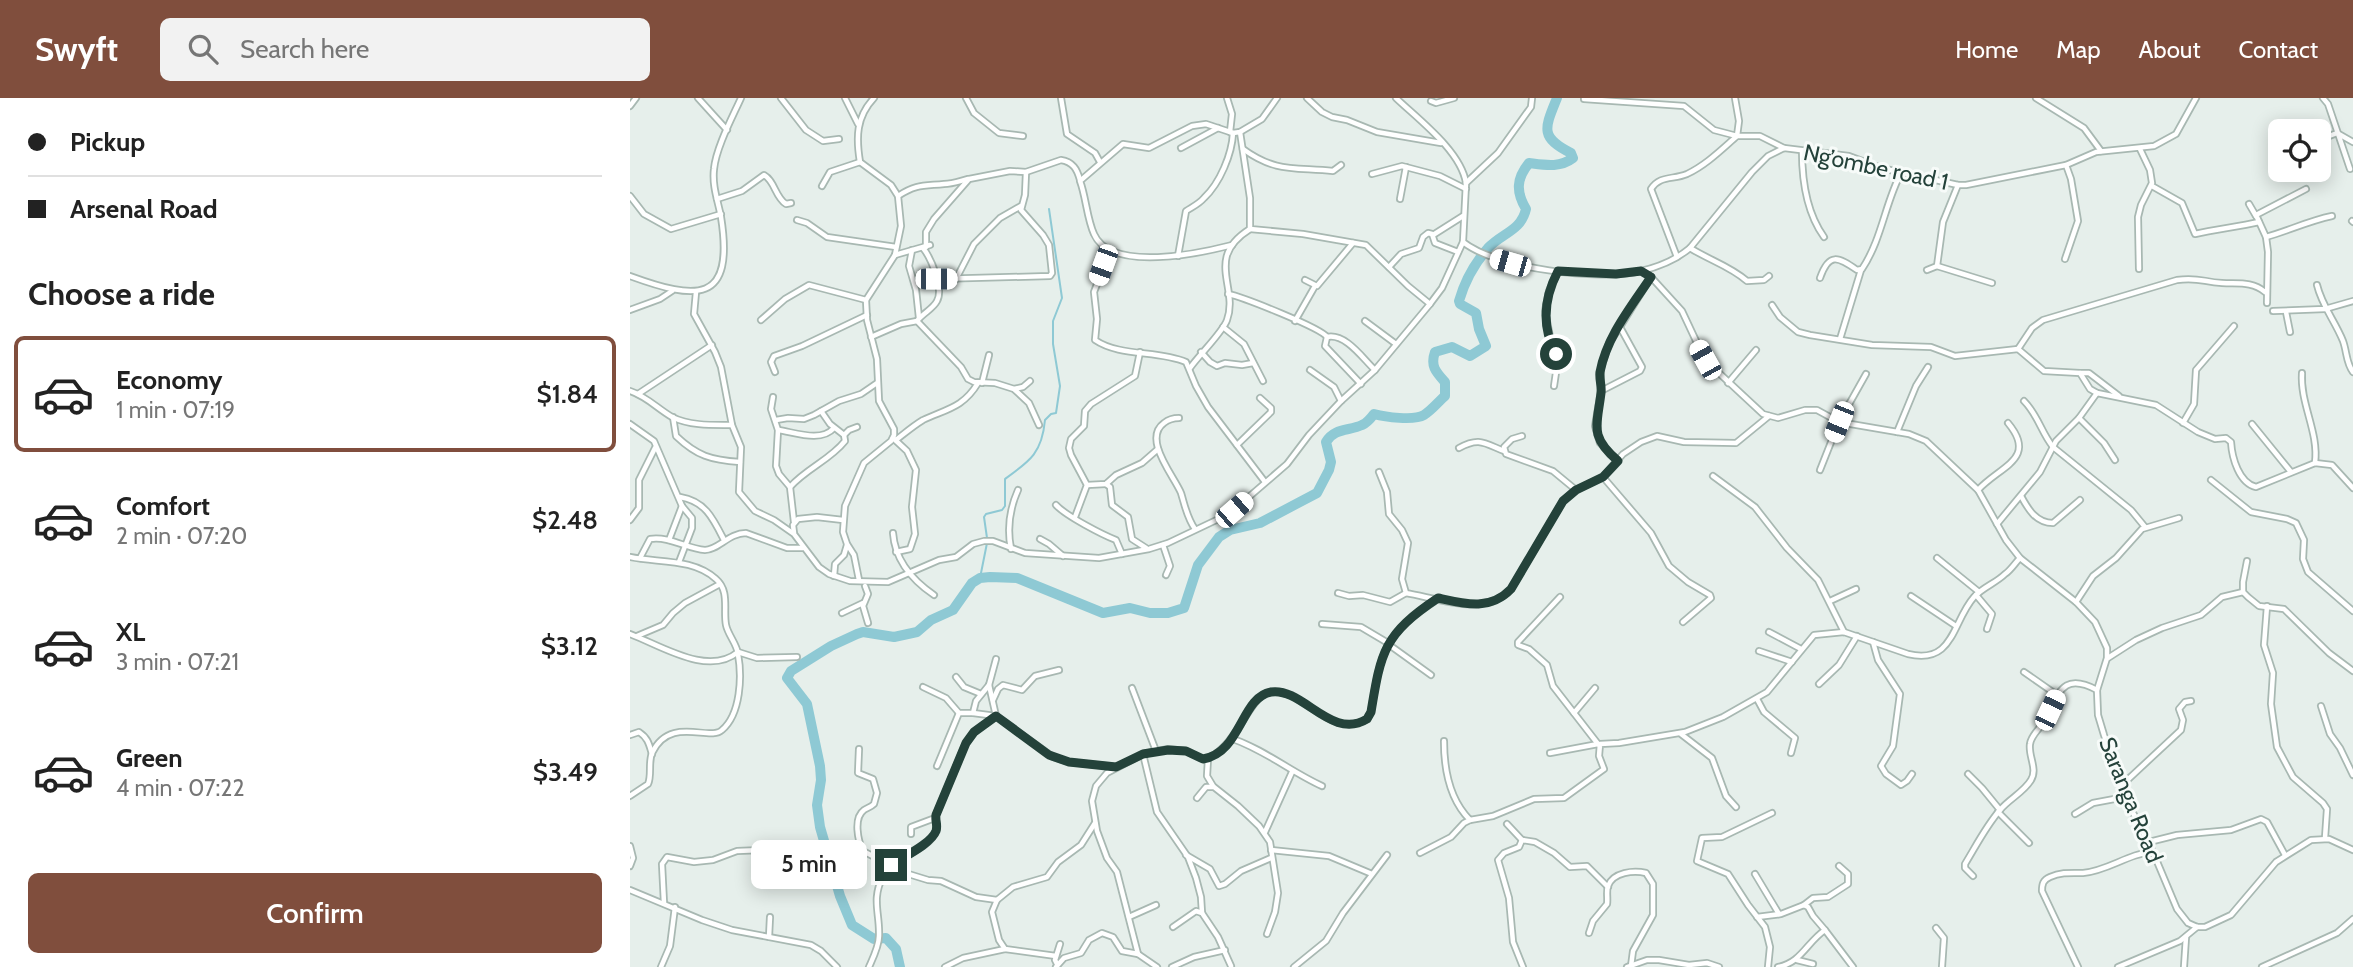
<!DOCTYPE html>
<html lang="en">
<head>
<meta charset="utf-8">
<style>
  body { margin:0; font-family:Cabin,sans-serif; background:#f2f2f2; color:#222; height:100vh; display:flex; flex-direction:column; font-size:26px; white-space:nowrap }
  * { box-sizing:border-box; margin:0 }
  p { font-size:23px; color:#767676 }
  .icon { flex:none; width:38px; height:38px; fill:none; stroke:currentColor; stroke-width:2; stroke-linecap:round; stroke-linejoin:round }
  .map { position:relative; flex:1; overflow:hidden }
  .panel { display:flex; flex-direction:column; background:#fff; width:630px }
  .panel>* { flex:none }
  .banner { display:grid; align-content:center; height:154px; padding:0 28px; background:#fff }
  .controls { position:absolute; left:1638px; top:21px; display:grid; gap:14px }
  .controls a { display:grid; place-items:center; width:63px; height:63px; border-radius:10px; background:#fff; box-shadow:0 4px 18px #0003; font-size:35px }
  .end { position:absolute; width:32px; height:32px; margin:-16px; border:9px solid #24423a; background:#fff; box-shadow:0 0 0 4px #fff }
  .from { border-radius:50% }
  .bubble { position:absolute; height:49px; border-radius:10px; background:#fff; box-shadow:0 4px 18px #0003; font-size:23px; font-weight:600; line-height:49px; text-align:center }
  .car { position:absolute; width:21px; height:42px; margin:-21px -10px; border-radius:9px; box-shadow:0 0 5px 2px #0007; background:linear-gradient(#fff 24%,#345 0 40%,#fff 0 76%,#345 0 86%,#fff 0) }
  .banner b { display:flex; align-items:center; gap:24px; height:66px; font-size:26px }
  .banner b+b { border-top:2px solid #e0e0e0 }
  .banner i { width:18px; height:18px; background:#222 }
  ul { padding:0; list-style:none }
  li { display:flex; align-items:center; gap:21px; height:116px; margin:0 14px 10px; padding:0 14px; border:4px solid transparent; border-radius:10px }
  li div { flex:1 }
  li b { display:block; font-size:26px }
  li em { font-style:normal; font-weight:600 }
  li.on { border-color:#804e3d }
  li>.icon { width:63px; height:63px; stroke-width:1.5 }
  h2 { padding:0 28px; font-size:32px; line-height:84px }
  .cta { display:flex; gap:14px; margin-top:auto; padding:14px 28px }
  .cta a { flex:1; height:80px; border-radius:10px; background:#804e3d; color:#fff; font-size:28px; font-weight:600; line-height:80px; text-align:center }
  header { display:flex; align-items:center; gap:42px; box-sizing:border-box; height:98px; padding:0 35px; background:#804e3d; color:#fff }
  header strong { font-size:33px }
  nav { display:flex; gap:38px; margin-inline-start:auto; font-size:24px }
  .search { width:490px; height:63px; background:#f2f2f2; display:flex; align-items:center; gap:18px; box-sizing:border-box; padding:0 24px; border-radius:10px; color:#767676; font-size:26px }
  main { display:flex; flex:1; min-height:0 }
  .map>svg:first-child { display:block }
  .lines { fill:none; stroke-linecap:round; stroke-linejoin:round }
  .stream { stroke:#8ec9d4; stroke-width:2 }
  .river { stroke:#8ec9d4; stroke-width:10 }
  .street-casing { stroke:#a8b8b2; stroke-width:8 }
  .street { stroke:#fff; stroke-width:4.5 }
  .route { stroke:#24423a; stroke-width:9 }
  .labels { text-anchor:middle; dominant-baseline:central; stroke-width:6; stroke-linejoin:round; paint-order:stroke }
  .street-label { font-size:23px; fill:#24423a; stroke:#f7fbf9 }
</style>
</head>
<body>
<header>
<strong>Swyft</strong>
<div class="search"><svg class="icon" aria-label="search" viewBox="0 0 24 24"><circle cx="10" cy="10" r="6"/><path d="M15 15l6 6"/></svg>Search here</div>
<nav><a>Home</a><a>Map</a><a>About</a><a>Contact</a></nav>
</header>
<main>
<section class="panel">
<div class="banner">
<b><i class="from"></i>Pickup</b>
<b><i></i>Arsenal Road</b>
</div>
<h2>Choose a ride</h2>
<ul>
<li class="on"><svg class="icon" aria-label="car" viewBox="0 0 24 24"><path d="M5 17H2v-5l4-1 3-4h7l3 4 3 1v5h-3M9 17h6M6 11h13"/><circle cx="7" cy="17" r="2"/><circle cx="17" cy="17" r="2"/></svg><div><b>Economy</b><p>1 min · 07:19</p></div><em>$1.84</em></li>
<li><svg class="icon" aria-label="car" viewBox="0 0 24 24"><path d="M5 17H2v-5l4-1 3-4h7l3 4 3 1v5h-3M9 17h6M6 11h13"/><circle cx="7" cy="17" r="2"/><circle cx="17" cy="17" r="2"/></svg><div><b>Comfort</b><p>2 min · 07:20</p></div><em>$2.48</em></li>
<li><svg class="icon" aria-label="car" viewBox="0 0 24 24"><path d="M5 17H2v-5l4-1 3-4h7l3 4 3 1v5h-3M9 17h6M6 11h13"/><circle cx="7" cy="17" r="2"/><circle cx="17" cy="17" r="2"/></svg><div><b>XL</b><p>3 min · 07:21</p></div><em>$3.12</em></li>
<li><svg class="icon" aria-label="car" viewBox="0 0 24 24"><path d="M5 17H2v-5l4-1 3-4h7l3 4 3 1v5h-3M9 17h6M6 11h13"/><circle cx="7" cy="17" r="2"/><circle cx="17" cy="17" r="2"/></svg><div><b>Green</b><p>4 min · 07:22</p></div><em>$3.49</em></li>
</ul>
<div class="cta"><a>Confirm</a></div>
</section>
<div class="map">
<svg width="1723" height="869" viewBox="0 0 1723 869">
  <rect width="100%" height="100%" fill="#e6efeb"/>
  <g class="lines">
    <g class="stream">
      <path d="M357 440 354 419 356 416 372 412 375 408V381C400 363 412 355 415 322L421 316 426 315 430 288 423 246V223L432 200 419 111"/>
      <polyline points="350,480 357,445"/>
    </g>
    <path class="river" d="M270 869 266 851 256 840 244 841 222 827 210 798 190 729 187 707 191 682 190 668 177 606 157 580 161 573 201 548 227 536 233 534 264 539 287 534 301 522 323 512 342 485 350 480 360 479 387 480 473 515 500 510 520 515H538L554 510 568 467 589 439 600 432 630 425 687 395 699 372 701 364 696 344C704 330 719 333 732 327 737 325 741 320 744 316 755 319 784 323 794 317 802 312 808 304 815 298V284C806 274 800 268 805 254L822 249 840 258 856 248 849 231 846 215 830 206 829 203C835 182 844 166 858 150 872 135 891 133 896 111 886 94 886 81 899 65 915 67 930 70 943 60L941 55C909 39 915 30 927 0"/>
    <g class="street-casing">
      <g id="street">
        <polyline points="68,0 97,32"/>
        <polyline points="151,0 176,32 193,43 209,41"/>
        <polyline points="215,0 228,26"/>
        <polyline points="336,0 344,15 369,35 393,38"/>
        <polyline points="431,0 437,36 465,55 470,64"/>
        <polyline points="597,0 602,16 600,34"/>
        <polyline points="677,0 692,14 702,19 717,22 747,34 811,45"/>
        <path d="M766 0C788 21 831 53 836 85L833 144C867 171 969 183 1011 173 1028 169 1047 161 1060 150L1122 74 1138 58 1154 50 1219 58 1251 70 1328 87H1336L1436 67 1466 54 1524 48 1546 36 1566 0"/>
        <polyline points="1406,0 1454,30 1471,53"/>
        <polyline points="1693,0 1698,6 1720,71"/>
        <polyline points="954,1 1054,8 1084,32 1107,38 1130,38 1154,50"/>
        <polyline points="801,3 806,5 824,0"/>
        <polyline points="0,8 6,0"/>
        <polyline points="610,34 620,100 620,131 673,136 736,147 778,188 800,206"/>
        <polyline points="1689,42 1707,35 1723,44"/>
        <polyline points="551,50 588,30"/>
        <path d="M613 51C646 75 665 69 703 73L711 67"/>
        <path d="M1172 53C1172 83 1176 114 1194 139"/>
        <polyline points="1643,55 1650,55"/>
        <polyline points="742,76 772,68 810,78 836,91"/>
        <polyline points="836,85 868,55 901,9 902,0"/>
        <polyline points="192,88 200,74 230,64"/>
        <path d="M1522 88 1552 105 1565 136C1586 131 1608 129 1629 124"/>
        <polyline points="0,98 14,116 41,131 91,116"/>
        <path d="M268 98C286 86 294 88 314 86 322 86 330 83 338 81"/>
        <path d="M87 101 112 93 134 77C145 83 145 99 156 106L161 105"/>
        <polyline points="770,101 776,69"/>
        <polyline points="1619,106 1626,118"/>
        <polyline points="167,122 177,125 197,139 266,149"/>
        <polyline points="1722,123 1723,124"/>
        <polyline points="803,137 833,118"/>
        <path d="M1636 139C1658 133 1678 123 1702 118"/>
        <path d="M602 147C571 155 481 175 464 136 457 121 456 99 450 83L493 46 519 50 562 28 576 26 603 35 610 34 632 21 647 0"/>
        <path d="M296 149V134L304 121 339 81 380 73 396 74 431 62C443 64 447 71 450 82"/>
        <path d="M1060 150C1079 162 1100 168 1117 183L1134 182 1139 178"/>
        <polyline points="282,152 279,168 286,192 289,220"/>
        <path d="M480 152 464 194 467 221 465 242C490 259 528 252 556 264L566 288 578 309 635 384"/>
        <polyline points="265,157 300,147"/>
        <path d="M548 158 556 113C562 109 569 106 574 100 590 85 602 56 603 35"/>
        <path d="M1047 159 1021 91C1030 77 1043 82 1057 76 1076 67 1091 52 1107 38L1109 23 1105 0"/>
        <polyline points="1435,161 1448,123 1441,81 1436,67"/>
        <polyline points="1307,168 1362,185"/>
        <polyline points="759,169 771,156 789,150 793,139 798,135 802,136 805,145 828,154"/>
        <polyline points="1509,171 1508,119 1511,107 1522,85 1520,72 1510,51"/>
        <polyline points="1297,172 1307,168 1313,124 1328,87"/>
        <polyline points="1011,173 1021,179 1052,213 1075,262 1133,316 1148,320 1175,312 1187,312 1209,324 1279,336 1296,343 1348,392 1376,442 1390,460 1446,504 1465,524 1477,550 1477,560 1467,592 1468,617 1474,637 1495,699 1523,754 1547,811 1558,825 1567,829 1575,829 1601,817 1646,764 1681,742 1699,741 1723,752"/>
        <path d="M0 178C66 202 105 207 91 119 88 103 82 88 84 71 86 50 102 20 111 0"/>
        <path d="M1190 180C1199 154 1208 159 1227 172L1232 171C1252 141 1255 105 1271 75"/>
        <polyline points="306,181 420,178 422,175 419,147 413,137 391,112 395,97 396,74"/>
        <polyline points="326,181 344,146 370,120 391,108"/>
        <polyline points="675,182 687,188 723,145"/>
        <path d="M1687 187C1692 208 1705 223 1713 243 1717 254 1716 265 1723 274"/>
        <polyline points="66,194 64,216 85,254 91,269 102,327 111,349 109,394 125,413 144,422 164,436 189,469 199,476 220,483 258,484 309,462 326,459 343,446 354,443 363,443 395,455 469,460 519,451 538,445 599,416 657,366 679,337 711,303 745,272 800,206 812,190 833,144"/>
        <path d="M598 196C613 199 691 230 697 239L695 248 731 286"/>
        <polyline points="1637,205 1638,154 1636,139 1626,117 1676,91"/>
        <path d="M1142 207 1150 219 1168 234 1180 237 1242 247 1301 249 1325 258 1388 251 1414 273 1450 275 1460 291 1467 295 1526 307 1568 334 1585 341 1596 340 1601 344C1602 360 1609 385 1626 389L1685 365 1702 367 1723 390"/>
        <polyline points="0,212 30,201 42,193"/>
        <polyline points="1643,213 1695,211 1723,203"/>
        <polyline points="1656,214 1660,234"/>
        <polyline points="131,222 155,201 179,187 236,202"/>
        <path d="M287 223C293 215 303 211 307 203 314 191 301 160 293 150"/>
        <polyline points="665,223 685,188"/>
        <polyline points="735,223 766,246"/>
        <polyline points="593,229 614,246 633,283"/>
        <polyline points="241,239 271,226 287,223 331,269 338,281 344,284 365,285 384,291 393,289 400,283"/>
        <path d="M697 239C716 235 733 261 745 272"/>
        <polyline points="1210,241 1231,172"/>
        <path d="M1388 251 1402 230 1413 222 1547 182C1569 179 1573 184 1592 185 1608 186 1622 183 1635 194"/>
        <polyline points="571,254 580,264 587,268 595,265 612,267 623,265"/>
        <path d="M560 270C569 257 593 234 597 222 609 189 574 160 620 131"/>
        <polyline points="680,272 704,289 711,303"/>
        <polyline points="145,274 141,264 144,258 172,248 237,217"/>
        <polyline points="1450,275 1459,275 1489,298"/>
        <path d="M1672 275C1670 306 1689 334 1685 365"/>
        <polyline points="352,285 359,257"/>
        <polyline points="1098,285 1126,252"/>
        <polyline points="924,288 928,261 922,249 915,213 919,193 928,173"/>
        <polyline points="385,292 399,305 409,327"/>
        <path d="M0 293C16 298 28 311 42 319 60 328 83 327 102 327"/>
        <polyline points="971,293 1010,273 1012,269 990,229 1021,179"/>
        <polyline points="8,296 82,247"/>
        <polyline points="143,299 141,311 148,332 146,368 149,376 160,389 164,424"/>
        <path d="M1394 303C1408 317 1411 334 1423 349L1501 412 1515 429"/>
        <path d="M43 319 46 338C67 358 81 362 110 364"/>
        <path d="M549 320C543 320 539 321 534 325 512 341 544 378 551 395 555 408 557 420 565 431"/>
        <polyline points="1449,320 1474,345 1485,362"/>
        <polyline points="146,322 158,320 174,321 184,317 209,303 231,296 247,285"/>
        <polyline points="1553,325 1564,306 1566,272 1604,228"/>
        <polyline points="0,326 24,343 52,408 62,420 62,430 49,464"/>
        <polyline points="1622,326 1661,374"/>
        <path d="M148 332C164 334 191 345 204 330"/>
        <polyline points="1267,334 1286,288 1298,269"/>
        <polyline points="214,337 219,332 227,329"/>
        <polyline points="892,338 882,341 874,349 876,356 923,373 946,392"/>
        <polyline points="263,340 277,353 286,372 282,409 285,436 280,451 266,454"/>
        <path d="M266 342C275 335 283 328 293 322 316 311 333 310 348 285"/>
        <polyline points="607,347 641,314 641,310 630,300"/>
        <path d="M829 350C849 339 854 345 874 353"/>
        <polyline points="988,363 970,345 965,328 971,293 971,270 979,245 990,229"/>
        <polyline points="1190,372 1209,324 1236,276"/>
        <path d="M749 374 757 394 759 416 772 432 778 445 772 481 776 495C810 501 854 519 881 491L933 403 946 392 973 379 993 356 1011 344 1027 338 1054 344 1106 345 1139 318"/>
        <polyline points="1083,378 1125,409 1157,450 1188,482 1214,534"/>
        <polyline points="973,379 1021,435 1039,468 1058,484 1080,497 1081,500 1053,524"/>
        <polyline points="1581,382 1621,414 1657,421 1666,425 1674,442 1673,461 1678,474 1723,513"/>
        <polyline points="476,386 480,389 482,407 498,419 502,441 516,450"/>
        <polyline points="457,387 476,386 486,377 512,365 528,351"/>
        <path d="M160 389C177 370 200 362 215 343L214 337 200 326 191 313"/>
        <path d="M1348 392C1370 368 1408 361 1378 325"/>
        <path d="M1391 398C1398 411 1406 425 1423 425L1450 402"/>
        <path d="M50 399C75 403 83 420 94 442"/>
        <path d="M426 407C436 418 473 437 486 442L492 456"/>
        <polyline points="445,419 457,387 441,357 439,350 441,341 454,328 455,313 461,306 505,278 510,254"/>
        <polyline points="0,422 9,410 9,382 25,350"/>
        <polyline points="1367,426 1410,374 1426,343 1449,320 1467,295"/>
        <polyline points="164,435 163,427 168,421 187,419 213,422"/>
        <path d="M263 435C265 463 282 482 304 497"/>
        <polyline points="410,441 419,446 433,458"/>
        <polyline points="39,442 52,408"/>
        <polyline points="533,447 540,468 536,477"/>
        <path d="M381 451C377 431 380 410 388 392"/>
        <path d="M0 459C28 465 63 460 86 481 100 493 93 512 96 527 98 537 107 546 108 556 112 578 111 616 92 632 80 644 40 617 22 655 18 665 22 677 18 686L0 698"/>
        <path d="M10 460 20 441C40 438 57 451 75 452 88 452 99 435 116 435L157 450H173"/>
        <polyline points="1307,460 1349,494"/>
        <polyline points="1617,463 1613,484 1613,494 1618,499 1629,508 1654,511 1699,555 1723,573"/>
        <polyline points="204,478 205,466 214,457 217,447"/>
        <path d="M229 482 224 457 217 446 213 434 215 408 234 365 261 343 264 337V331L249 303 247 261 237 222 236 202 265 157 271 128 268 98 261 87 230 64C226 40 226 19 244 0"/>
        <polyline points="235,488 238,496 233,508 238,525"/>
        <polyline points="708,495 719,498 733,497 760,504 776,495"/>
        <polyline points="1346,497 1362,516 1357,531"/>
        <polyline points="1281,498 1326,528"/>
        <polyline points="930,499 888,544 888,547 899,551 917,567 923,588 968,646"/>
        <polyline points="1200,503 1226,491"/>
        <polyline points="1446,504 1463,478 1486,460 1512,431 1549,420"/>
        <polyline points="1637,508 1634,547 1643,575 1641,606 1647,649 1663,679 1693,705 1697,711 1695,740"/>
        <polyline points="212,515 233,505"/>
        <polyline points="692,526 731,529 758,545"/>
        <polyline points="1139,534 1171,551"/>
        <path d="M0 536C30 547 78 579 108 554L127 560 167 559"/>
        <polyline points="7,538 33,527 43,515 55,505 90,486"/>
        <polyline points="1243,544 1248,562 1270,596 1263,648 1251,668 1256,676 1271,687 1277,683 1282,676"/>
        <polyline points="758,546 801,577"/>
        <polyline points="1129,553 1162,564"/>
        <polyline points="1478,560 1506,542 1532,530 1571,517 1592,499 1613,494"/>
        <polyline points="1394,574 1427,597"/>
        <polyline points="326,579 334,589 351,596"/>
        <polyline points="1189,586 1209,567 1227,538"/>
        <polyline points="293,589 316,600 329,615 343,615 346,603 359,587 366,561"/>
        <polyline points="502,590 526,653"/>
        <polyline points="1127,601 1134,614 1165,640 1161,655"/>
        <polyline points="363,602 368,591 373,587 392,592 405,578 429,572"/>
        <polyline points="1691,608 1700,636 1710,650 1723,677"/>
        <polyline points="343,615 366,618 359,587"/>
        <polyline points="944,615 965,590"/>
        <polyline points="1051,636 1082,660 1096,698 1106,709"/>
        <path d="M0 637 9 634C18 640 19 646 22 656"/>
        <path d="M603 641C635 652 661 674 692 688"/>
        <path d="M814 643C814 671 819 701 840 722L863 718 904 701 934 700 974 671 969 658 970 646 989 645 1055 634 1093 619 1137 594 1184 537 1214 534 1278 556C1324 567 1322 524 1344 499 1353 489 1366 485 1375 476 1381 472 1385 465 1390 460"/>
        <path d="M229 651 228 675 243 681 247 695 244 706C241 709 237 710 234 712 223 720 228 743 233 753L254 764 259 770 298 782 311 783 346 799 367 802"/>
        <polyline points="920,655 968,646"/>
        <polyline points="513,656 527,714 558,759 566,780 571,799 572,815"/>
        <path d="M578 660C608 647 619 598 640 594 673 589 700 643 737 621L741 614C751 553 753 537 808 501"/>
        <polyline points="578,661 577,678 583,688"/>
        <polyline points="307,668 329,615"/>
        <polyline points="1338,676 1352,690 1370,712"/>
        <polyline points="1492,687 1551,632 1553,622 1549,611 1555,604 1561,603"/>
        <polyline points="567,700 576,689 584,689 608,708 629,728 640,744 648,795 645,814 637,836"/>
        <polyline points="1368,714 1399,745"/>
        <polyline points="1445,716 1463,705 1495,699"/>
        <polyline points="877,726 892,742"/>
        <polyline points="635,734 662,674"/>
        <polyline points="281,736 281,729 305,720"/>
        <polyline points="892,742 889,749 874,755 868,762 879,800 883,844 893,869"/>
        <polyline points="892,742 905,744 924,755 940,769 957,768 978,789"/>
        <polyline points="1519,744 1547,737 1601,732 1631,721 1637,724 1655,757"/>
        <polyline points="0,748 3,760 0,768"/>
        <polyline points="641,752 699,758 742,776"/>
        <polyline points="790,755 821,739 834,725 840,722"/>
        <polyline points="556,757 580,771 589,788 595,786 611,773 641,760"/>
        <polyline points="1125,776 1149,816"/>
        <path d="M1343 778 1335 770V766C1346 748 1356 728 1370 712 1379 701 1394 694 1401 682 1408 671 1398 658 1400 646 1401 637 1410 631 1414 623 1429 597 1431 573 1467 592"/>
        <polyline points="0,792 72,822 102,832 181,847 191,853 207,869"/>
        <polyline points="34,805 32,766 37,759 64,764 83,762 107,753 132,752 140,747"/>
        <polyline points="1174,807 1183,800 1198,799 1218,786 1218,776 1209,768"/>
        <polyline points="499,819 526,807"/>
        <polyline points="1127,819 1151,816 1174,807 1178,809 1183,818 1195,832"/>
        <polyline points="543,829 566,813 572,815 588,839 601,868"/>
        <polyline points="1306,830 1314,840 1312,869"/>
        <path d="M959 835 963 823 977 806C978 801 976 793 978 788 983 774 1004 772 1016 775L1023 786V817L1003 853 1001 868"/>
        <polyline points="139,839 140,819"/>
        <polyline points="426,858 375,851 369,842 362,814 367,802 383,789 417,779 428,764 451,747 465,725"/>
        <polyline points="1167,862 1183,866"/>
        <polyline points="427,866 425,862 430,846"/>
        <polyline points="31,869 40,848 45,809"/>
        <path d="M239 869C243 860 249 848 249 838 250 815 241 802 253 778 263 758 299 753 306 733 308 727 305 723 306 717L335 647 344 634 366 618 423 659 439 664 486 669"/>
        <polyline points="315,869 333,860 375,851"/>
        <polyline points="426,869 434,860 451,855 459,842 472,835 483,839 492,853 508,856"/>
        <polyline points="527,869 508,856 487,774 477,760 467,733 462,703 466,688 477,675 513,656 538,651 556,653 570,660 578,660"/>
        <polyline points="542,869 564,859 595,852"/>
        <polyline points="664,869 696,843 713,815 757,757"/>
        <polyline points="997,869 1017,862 1029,862 1059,867 1077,865 1089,869"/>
        <polyline points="1138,869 1140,849 1135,829 1118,807 1098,776 1067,763 1072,740 1092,739 1142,715"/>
        <path d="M1148 869C1171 865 1177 844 1195 832L1223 869"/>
        <path d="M1448 869 1412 793C1412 786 1413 782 1420 779 1431 774 1441 775 1453 775 1478 773 1499 755 1523 754"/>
        <polyline points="1488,869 1550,843 1567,829"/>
        <polyline points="1554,869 1556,839"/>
        <polyline points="1632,869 1707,835 1723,821"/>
      </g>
    </g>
    <use href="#street" class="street"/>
  </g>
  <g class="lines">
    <path class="route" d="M261 767C273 759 301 746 306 733 308 727 305 723 306 717L336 645 344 634 366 618 419 657 439 664 486 669 513 656 538 652 556 653 573 661C611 655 611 599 641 594 673 589 701 643 737 621L741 614C751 553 754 536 808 500 835 506 860 513 881 491L933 403 946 392 973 379 988 363C959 338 967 328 971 295 972 288 969 281 970 274 977 238 1001 209 1021 179L1011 173 986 176 928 173C914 200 911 228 926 256"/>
  </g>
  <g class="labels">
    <g class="street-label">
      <text transform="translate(1246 69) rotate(12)">Ng’ombe road 1</text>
      <text transform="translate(1501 702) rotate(68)">Saranga Road</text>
    </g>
  </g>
</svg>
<div class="controls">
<a><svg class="icon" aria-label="locate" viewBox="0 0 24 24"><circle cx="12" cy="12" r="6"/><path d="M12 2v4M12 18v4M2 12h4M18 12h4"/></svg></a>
</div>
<i class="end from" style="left:926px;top:256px"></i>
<i class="end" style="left:261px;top:767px"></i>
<div class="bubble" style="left:121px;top:742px;width:116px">5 min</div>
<i class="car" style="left:880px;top:165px;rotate:286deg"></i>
<i class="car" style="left:473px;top:167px;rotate:200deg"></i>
<i class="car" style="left:306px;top:181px;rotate:90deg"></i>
<i class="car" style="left:1075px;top:262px;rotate:331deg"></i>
<i class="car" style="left:1209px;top:324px;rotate:202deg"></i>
<i class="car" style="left:604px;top:412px;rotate:49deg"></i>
<i class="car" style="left:1420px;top:612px;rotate:25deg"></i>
</div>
</main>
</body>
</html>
